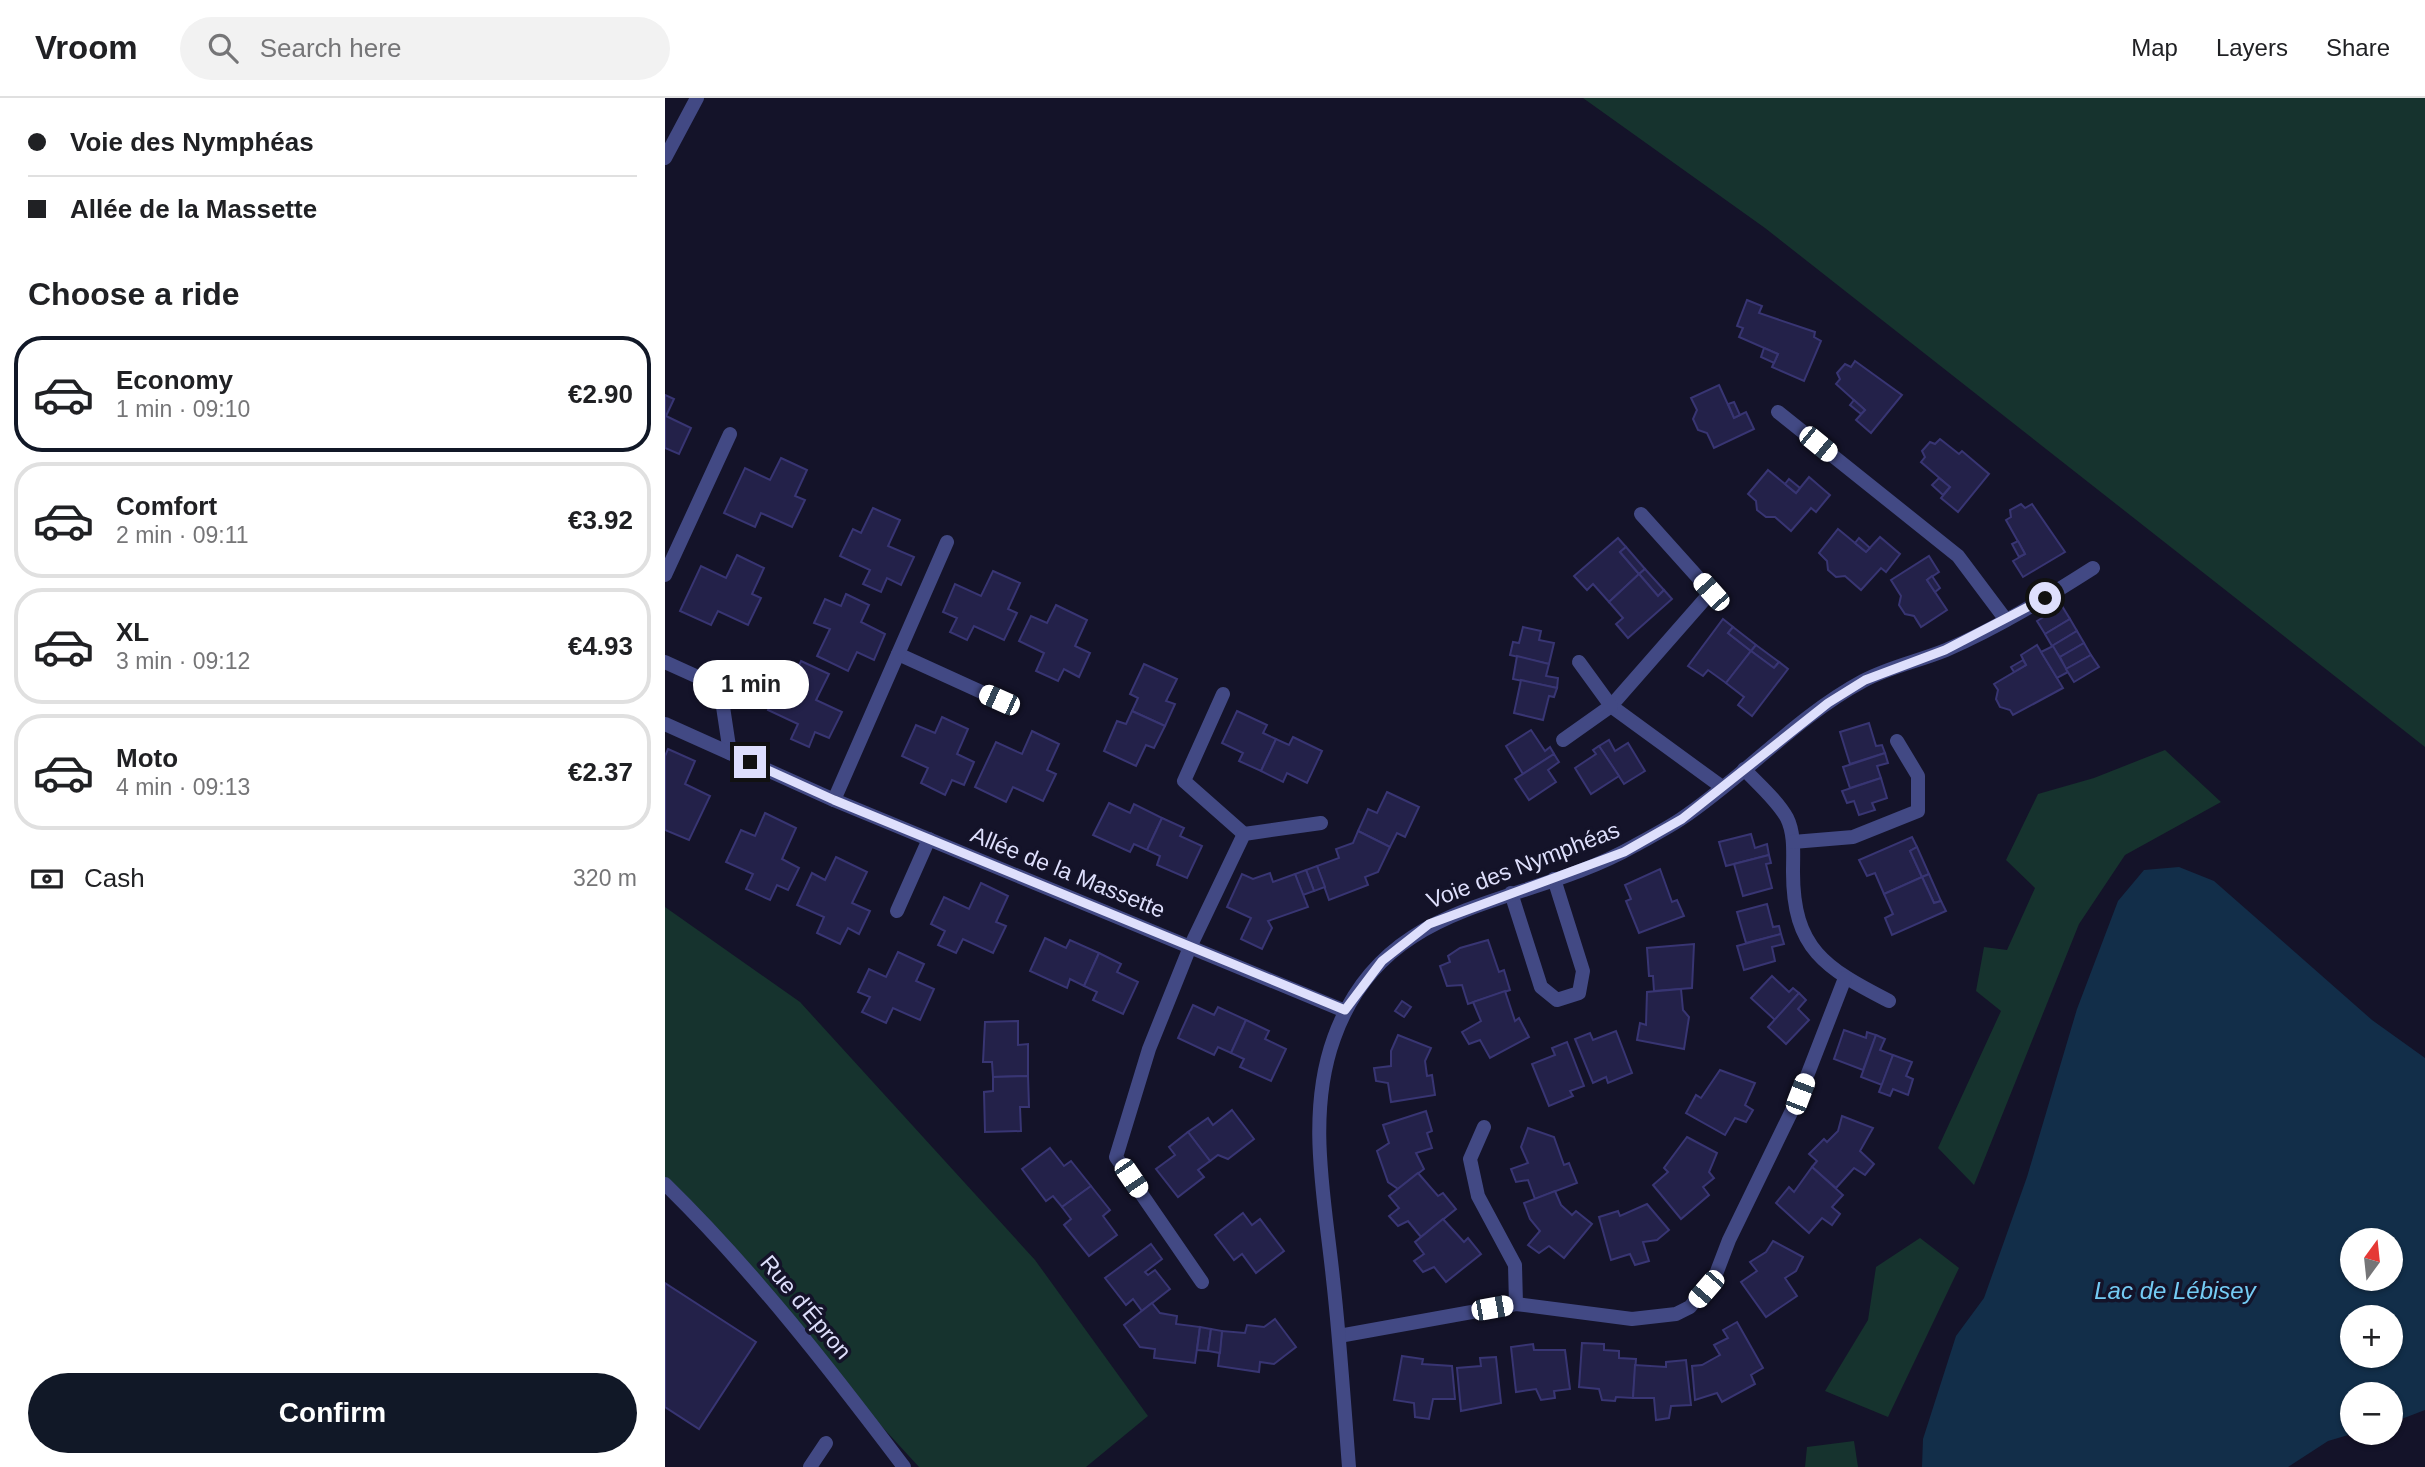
<!DOCTYPE html>
<html lang="en">
<head>
<meta charset="utf-8">
<style>
  body { margin:0; font-family:Arial,sans-serif; background:#f2f2f2; color:#202124; height:100vh; display:flex; flex-direction:column; font-size:26px; white-space:nowrap }
  * { box-sizing:border-box; margin:0 }
  p { font-size:23px; color:#757577 }
  .icon { flex:none; width:38px; height:38px; fill:none; stroke:currentColor; stroke-width:2; stroke-linecap:round; stroke-linejoin:round }
  .map { position:relative; flex:1; overflow:hidden }
  .panel { display:flex; flex-direction:column; background:#fff; width:665px }
  .panel>* { flex:none }
  .guide { display:grid; align-content:center; height:154px; padding:0 28px; background:#fff }
  .needle { width:46px; rotate:15deg }
  .controls { position:absolute; left:1675px; top:1130px; display:grid; gap:14px }
  .controls a { display:grid; place-items:center; width:63px; height:63px; border-radius:50%; background:#fff; box-shadow:0 2px 5px #0004; font-size:35px }
  .end { position:absolute; width:32px; height:32px; margin:-16px; border:9px solid #dedffc; background:#111; box-shadow:0 0 0 4px #111 }
  .from { border-radius:50% }
  .bubble { position:absolute; height:49px; border-radius:24px; background:#fff; box-shadow:0 2px 5px #0004; font-size:23px; font-weight:600; line-height:49px; text-align:center }
  .car { position:absolute; width:21px; height:42px; margin:-21px -10px; border-radius:9px; box-shadow:0 0 5px 2px #0007; background:linear-gradient(#fff 24%,#345 0 40%,#fff 0 76%,#345 0 86%,#fff 0) }
  .guide b { display:flex; align-items:center; gap:24px; height:66px; font-size:26px }
  .guide b+b { border-top:2px solid #e0e0e0 }
  .guide i { width:18px; height:18px; background:#202124 }
  ul { padding:0; list-style:none }
  li { display:flex; align-items:center; gap:21px; height:116px; margin:0 14px 10px; padding:0 14px; border:4px solid #e0e0e0; border-radius:28px }
  li div { flex:1 }
  li b { display:block; font-size:26px }
  li em { font-style:normal; font-weight:600 }
  li.active { border-color:#111827 }
  li>.icon { width:63px; height:63px; stroke-width:1.5 }
  h2 { padding:0 28px; font-size:32px; line-height:84px }
  .pay { display:flex; align-items:center; gap:18px; height:77px; padding:0 28px; font-size:26px }
  .pay p { margin-inline-start:auto }
  .action { display:flex; gap:14px; margin-top:auto; padding:14px 28px }
  .action a { flex:1; height:80px; border-radius:42px; background:#111827; color:#fff; font-size:28px; font-weight:600; line-height:80px; text-align:center }
  header { display:flex; align-items:center; gap:42px; box-sizing:border-box; height:98px; padding:0 35px; background:#fff; border-bottom:2px solid #e0e0e0 }
  header strong { font-size:33px }
  nav { display:flex; gap:38px; margin-inline-start:auto; font-size:24px }
  .search { width:490px; height:63px; background:#f2f2f2; display:flex; align-items:center; gap:18px; box-sizing:border-box; padding:0 24px; border-radius:38px; color:#757577; font-size:26px }
  main { display:flex; flex:1; min-height:0 }
  .map>svg:first-child { display:block }
  .green { fill:#16332e }
  .water { fill:#122e49; fill-rule:evenodd }
  .building { fill:#232149; stroke:#383573; stroke-width:2 }
  .lines { fill:none; stroke-linecap:round; stroke-linejoin:round }
  .street { stroke:#424984; stroke-width:14 }
  .route { stroke:#dedffc; stroke-width:9 }
  .labels { text-anchor:middle; dominant-baseline:central; stroke-width:7; stroke-linejoin:round; paint-order:stroke }
  .street-label { font-size:23px; fill:#dedffc; stroke:#141329 }
  .water-label { font-size:24px; font-style:italic; fill:#74cbf4; stroke:#141329 }
</style>
</head>
<body>
<header>
<strong>Vroom</strong>
<div class="search"><svg class="icon" aria-label="search" viewBox="0 0 24 24"><circle cx="10" cy="10" r="6"/><path d="M15 15l6 6"/></svg>Search here</div>
<nav><a>Map</a><a>Layers</a><a>Share</a></nav>
</header>
<main>
<section class="panel">
<div class="guide">
<b><i class="from"></i>Voie des Nymphéas</b>
<b><i></i>Allée de la Massette</b>
</div>
<h2>Choose a ride</h2>
<ul>
<li class="active"><svg class="icon" aria-label="car" viewBox="0 0 24 24"><path d="M5 17H2v-5l4-1 3-4h7l3 4 3 1v5h-3M9 17h6M6 11h13"/><circle cx="7" cy="17" r="2"/><circle cx="17" cy="17" r="2"/></svg><div><b>Economy</b><p>1 min · 09:10</p></div><em>€2.90</em></li>
<li><svg class="icon" aria-label="car" viewBox="0 0 24 24"><path d="M5 17H2v-5l4-1 3-4h7l3 4 3 1v5h-3M9 17h6M6 11h13"/><circle cx="7" cy="17" r="2"/><circle cx="17" cy="17" r="2"/></svg><div><b>Comfort</b><p>2 min · 09:11</p></div><em>€3.92</em></li>
<li><svg class="icon" aria-label="car" viewBox="0 0 24 24"><path d="M5 17H2v-5l4-1 3-4h7l3 4 3 1v5h-3M9 17h6M6 11h13"/><circle cx="7" cy="17" r="2"/><circle cx="17" cy="17" r="2"/></svg><div><b>XL</b><p>3 min · 09:12</p></div><em>€4.93</em></li>
<li><svg class="icon" aria-label="car" viewBox="0 0 24 24"><path d="M5 17H2v-5l4-1 3-4h7l3 4 3 1v5h-3M9 17h6M6 11h13"/><circle cx="7" cy="17" r="2"/><circle cx="17" cy="17" r="2"/></svg><div><b>Moto</b><p>4 min · 09:13</p></div><em>€2.37</em></li>
</ul>
<div class="pay"><svg class="icon" aria-label="cash" viewBox="0 0 24 24"><path d="M3 7h18v10H3z"/><circle cx="12" cy="12" r="2"/></svg>Cash<p>320 m</p></div>
<div class="action"><a>Confirm</a></div>
</section>
<div class="map">
<svg width="1760" height="1369" viewBox="0 0 1760 1369">
  <rect width="100%" height="100%" fill="#141329"/>
  <g class="green">
    <polygon points="918,0 1760,0 1760,649 1100,130"/>
    <polygon points="1500,652 1556,704 1460,757 1414,826 1309,1087 1273,1050 1336,913 1311,893 1319,849 1342,852 1370,790 1341,762 1373,696 1429,680"/>
    <polygon points="0,809 135,904 370,1162 483,1318 421,1369 254,1369 0,1092"/>
    <polygon points="1255,1140 1294,1170 1223,1319 1160,1293 1203,1222 1211,1169"/>
    <polygon points="1189,1343 1193,1369 1140,1369 1142,1349"/>
  </g>
  <path class="water" d="M1514 769 1549 783 1707 922 1760 960V1312L1726 1325V1297H1687V1335H1690L1663 1343 1623 1369H1257L1258 1341 1291 1238 1319 1200 1362 1079 1412 911 1453 803 1479 772ZM1687 1143H1726V1181H1687ZM1687 1220H1726V1258H1687Z"/>
  <g class="building">
    <polygon points="1082,202 1097,208 1094,215 1150,234 1149,239 1156,243 1139,283 1107,269 1113,256 1074,239 1078,230 1072,228"/>
    <polygon points="1099,250 1113,256 1109,265 1096,259"/>
    <polygon points="1190,263 1237,297 1206,335 1191,322 1200,312 1171,286 1175,281 1172,275 1180,266 1186,269"/>
    <polygon points="1054,287 1069,320 1081,314 1089,331 1049,350 1042,335 1033,332 1028,321 1032,312 1026,300"/>
    <polygon points="0,297 9,301 1,318 26,330 14,356 0,350"/>
    <polygon points="1189,302 1200,312 1196,316 1185,307"/>
    <polygon points="1069,304 1075,317 1069,320 1063,306"/>
    <polygon points="1275,341 1294,356 1297,353 1324,376 1293,414 1276,400 1285,389 1256,364 1260,359 1257,353 1265,344 1270,346"/>
    <polygon points="116,360 142,372 130,398 140,402 127,429 96,415 90,429 59,415 80,370 105,382"/>
    <polygon points="1103,372 1131,395 1144,379 1165,397 1151,414 1146,410 1126,433 1110,419 1101,419 1092,412 1091,403 1083,396"/>
    <polygon points="1274,380 1285,389 1278,397 1267,387"/>
    <polygon points="1124,381 1135,390 1131,395 1120,386"/>
    <polygon points="1356,406 1360,410 1367,406 1400,454 1358,479 1348,463 1360,456 1341,422 1346,419 1345,412"/>
    <polygon points="208,410 235,422 223,448 249,459 236,487 222,480 216,494 198,486 205,472 175,458 188,431 196,435"/>
    <polygon points="1173,431 1201,454 1215,439 1235,456 1221,474 1216,470 1196,492 1180,478 1171,479 1163,472 1162,463 1154,455"/>
    <polygon points="953,440 961,449 955,454 974,476 944,504 928,486 922,492 909,478"/>
    <polygon points="1194,440 1205,450 1201,454 1190,445"/>
    <polygon points="1353,443 1360,456 1354,459 1347,446"/>
    <polygon points="961,449 980,471 974,476 955,454"/>
    <polygon points="72,457 99,470 87,496 96,500 83,527 53,513 46,527 15,513 36,468 61,480"/>
    <polygon points="1264,458 1274,474 1262,482 1282,512 1256,529 1249,518 1240,516 1234,507 1236,498 1226,482"/>
    <polygon points="980,471 999,492 993,498 974,476"/>
    <polygon points="328,473 355,485 343,511 352,515 339,542 309,528 302,542 285,534 292,520 278,514 290,486 316,498"/>
    <polygon points="974,476 993,498 999,492 1007,501 963,540 951,526 958,520 944,504"/>
    <polygon points="1267,478 1275,490 1270,494 1262,482"/>
    <polygon points="181,496 204,507 196,524 220,536 209,562 192,554 183,573 152,558 165,531 149,525 160,501 176,508"/>
    <polygon points="391,507 422,522 410,548 425,555 414,579 399,571 393,583 371,573 379,555 354,543 366,518 382,525"/>
    <polygon points="1397,508 1405,521 1380,536 1372,523"/>
    <polygon points="1058,521 1068,529 1063,535 1086,553 1061,585 1043,572 1038,578 1023,568"/>
    <polygon points="1405,521 1412,533 1387,548 1380,536"/>
    <polygon points="858,529 876,533 874,542 889,545 884,566 845,557 848,544 854,545"/>
    <polygon points="1068,529 1091,547 1086,553 1063,535"/>
    <polygon points="1412,533 1419,545 1395,559 1387,548"/>
    <polygon points="1419,545 1426,557 1401,571 1395,559"/>
    <polygon points="1091,547 1114,564 1109,570 1086,553"/>
    <polygon points="1372,547 1398,590 1348,617 1345,612 1335,609 1331,601 1333,592 1329,586 1361,567 1356,557"/>
    <polygon points="1388,548 1403,574 1392,580 1376,554"/>
    <polygon points="1086,553 1109,570 1114,564 1123,571 1087,618 1073,607 1079,599 1061,585"/>
    <polygon points="1426,557 1434,569 1409,584 1401,571"/>
    <polygon points="852,558 884,566 881,578 893,580 892,590 848,581"/>
    <polygon points="1358,562 1361,567 1349,574 1346,569"/>
    <polygon points="136,563 164,576 151,602 177,614 164,640 150,634 144,649 126,641 133,626 103,612 116,585 124,589"/>
    <polygon points="479,566 512,581 501,603 510,606 500,628 467,613 473,600 465,596"/>
    <polygon points="856,582 892,590 889,599 884,598 878,622 849,615"/>
    <polygon points="467,613 500,628 489,650 481,647 471,668 439,653 452,623 461,626"/>
    <polygon points="572,613 602,627 598,635 611,641 596,673 574,663 578,655 557,645"/>
    <polygon points="277,619 303,631 292,656 309,664 299,687 287,682 280,697 256,685 263,670 237,658 251,627 270,635"/>
    <polygon points="1204,625 1211,648 1217,647 1220,655 1185,666 1175,634"/>
    <polygon points="866,632 880,653 885,649 889,656 858,676 841,648"/>
    <polygon points="367,633 394,646 382,672 391,676 378,703 348,689 341,704 310,689 331,644 357,656"/>
    <polygon points="628,639 657,653 642,685 622,675 618,684 596,673 611,641 624,647"/>
    <polygon points="944,642 950,653 963,645 980,673 959,686 934,648"/>
    <polygon points="934,648 954,678 926,696 910,670 931,656 928,652"/>
    <polygon points="3,651 30,663 20,686 45,698 24,742 0,732 0,658"/>
    <polygon points="1220,655 1223,665 1212,668 1216,680 1185,690 1178,669"/>
    <polygon points="889,656 894,664 883,672 891,684 864,702 850,681"/>
    <polygon points="1216,680 1222,700 1207,705 1210,712 1194,717 1189,703 1182,705 1177,693"/>
    <polygon points="722,694 754,709 740,739 732,735 725,749 693,733 703,711 712,715"/>
    <polygon points="444,705 465,715 469,706 497,720 482,752 469,746 465,754 428,737"/>
    <polygon points="100,715 131,730 117,761 134,770 123,792 112,787 105,802 81,791 88,776 61,764 76,732 90,738"/>
    <polygon points="497,720 519,730 515,738 537,748 522,780 492,767 495,758 482,752"/>
    <polygon points="693,733 725,749 713,774 700,779 703,787 664,802 652,768 674,760 671,751 688,745"/>
    <polygon points="1086,736 1090,750 1102,746 1104,757 1061,768 1054,744"/>
    <polygon points="1247,739 1252,749 1245,753 1257,779 1219,796 1210,775 1202,778 1194,762"/>
    <polygon points="1252,749 1264,776 1257,779 1245,753"/>
    <polygon points="1104,757 1106,765 1101,766 1107,790 1078,798 1069,766"/>
    <polygon points="171,759 202,774 187,805 205,813 194,836 183,830 175,846 152,835 159,819 132,807 147,775 160,782"/>
    <polygon points="652,768 660,789 649,793 641,772"/>
    <polygon points="995,771 1007,804 1012,802 1019,818 974,835 961,803 966,801 960,787"/>
    <polygon points="641,772 649,793 638,797 630,776"/>
    <polygon points="605,775 608,784 630,776 643,809 603,823 607,830 597,851 576,841 586,820 562,809 577,776 588,781"/>
    <polygon points="1264,776 1276,803 1269,805 1257,779"/>
    <polygon points="1257,779 1269,805 1276,803 1281,813 1227,837 1220,820 1228,816 1219,796"/>
    <polygon points="316,785 343,798 331,824 341,828 328,855 298,841 291,855 273,847 280,833 266,826 279,799 304,811"/>
    <polygon points="1102,806 1108,829 1114,828 1116,836 1081,845 1072,814"/>
    <polygon points="1116,836 1119,846 1107,849 1110,863 1079,872 1072,848"/>
    <polygon points="380,840 401,850 405,842 434,855 419,888 405,881 402,890 365,873"/>
    <polygon points="823,842 834,874 839,872 845,892 803,906 797,887 782,888 775,868 785,864 783,858 795,850"/>
    <polygon points="1029,846 1027,890 989,893 988,878 984,878 982,850"/>
    <polygon points="233,854 259,866 251,883 269,891 255,922 228,910 221,925 197,914 205,899 193,894 204,871 221,879"/>
    <polygon points="434,855 456,866 452,874 473,884 458,916 428,902 432,894 419,888"/>
    <polygon points="1107,878 1124,894 1128,890 1134,895 1110,922 1086,900"/>
    <polygon points="1016,891 1018,912 1024,919 1019,951 972,942 975,925 981,927 982,894"/>
    <polygon points="840,893 850,923 854,920 864,939 825,960 815,942 804,946 797,934 816,923 808,904"/>
    <polygon points="1134,895 1141,902 1133,911 1144,922 1121,946 1103,929"/>
    <polygon points="737,903 746,909 739,919 730,913"/>
    <polygon points="528,907 549,917 553,909 581,922 566,955 553,949 549,957 513,940"/>
    <polygon points="581,922 604,933 600,941 621,951 606,983 575,969 579,961 566,955"/>
    <polygon points="353,923 353,947 363,946 363,978 328,979 327,964 318,964 320,924"/>
    <polygon points="1179,932 1201,940 1202,934 1211,937 1198,972 1169,961"/>
    <polygon points="951,933 967,975 943,985 941,979 928,985 910,941 925,935 928,942"/>
    <polygon points="733,937 766,950 760,963 762,978 767,977 770,997 726,1004 723,985 711,983 709,970 726,968 726,953"/>
    <polygon points="1211,937 1220,941 1215,952 1228,957 1217,987 1196,979"/>
    <polygon points="902,944 919,988 905,993 908,998 884,1008 867,966 890,957 887,950"/>
    <polygon points="1228,957 1247,964 1241,978 1248,981 1243,997 1228,991 1225,998 1214,994"/>
    <polygon points="1055,972 1090,985 1080,1007 1088,1012 1081,1024 1070,1020 1060,1037 1021,1015 1031,997 1036,1000"/>
    <polygon points="363,978 364,1009 355,1009 356,1033 320,1034 319,994 328,993 328,979"/>
    <polygon points="567,1012 589,1041 563,1061 553,1057 545,1063 523,1034 543,1020 548,1027"/>
    <polygon points="761,1013 767,1033 762,1035 767,1050 751,1055 759,1071 733,1091 723,1084 712,1053 724,1045 718,1027"/>
    <polygon points="1177,1018 1208,1030 1195,1053 1209,1066 1200,1077 1189,1070 1171,1090 1147,1069 1152,1063 1144,1056 1159,1041 1162,1044 1173,1033"/>
    <polygon points="863,1030 889,1039 899,1067 904,1065 912,1085 870,1101 863,1082 851,1084 846,1071 863,1065 856,1049"/>
    <polygon points="523,1034 545,1063 533,1072 539,1079 513,1099 491,1071 510,1057 504,1049"/>
    <polygon points="1022,1039 1052,1055 1044,1074 1049,1080 1038,1089 1044,1097 1016,1121 988,1087 1003,1074 999,1070"/>
    <polygon points="385,1050 399,1068 406,1063 426,1088 397,1109 388,1098 381,1103 357,1071"/>
    <polygon points="1147,1069 1178,1097 1167,1109 1175,1116 1167,1127 1157,1120 1144,1135 1111,1105 1124,1089 1129,1094"/>
    <polygon points="753,1075 773,1098 778,1095 791,1111 756,1139 743,1123 733,1128 724,1118 734,1110 724,1098"/>
    <polygon points="426,1088 445,1112 438,1118 452,1137 424,1158 399,1127 406,1121 397,1109"/>
    <polygon points="890,1093 896,1107 907,1117 911,1113 927,1126 899,1160 884,1148 874,1155 863,1147 875,1133 865,1121 859,1105"/>
    <polygon points="982,1106 1004,1132 992,1142 978,1144 984,1163 970,1167 965,1156 946,1162 934,1119 953,1113 955,1118"/>
    <polygon points="578,1115 587,1127 595,1121 619,1153 591,1175 577,1156 569,1162 550,1137"/>
    <polygon points="778,1121 799,1144 803,1140 816,1156 781,1184 769,1169 758,1174 749,1163 759,1156 750,1144"/>
    <polygon points="1108,1143 1138,1159 1131,1173 1120,1180 1132,1198 1101,1219 1076,1184 1092,1173 1085,1164 1101,1154"/>
    <polygon points="486,1146 497,1161 480,1174 483,1177 490,1172 505,1191 477,1213 468,1201 461,1207 440,1180"/>
    <polygon points="0,1185 91,1244 34,1331 0,1309"/>
    <polygon points="487,1205 495,1215 512,1218 511,1226 535,1229 530,1265 489,1260 490,1251 475,1249 459,1227"/>
    <polygon points="610,1221 631,1249 609,1266 595,1264 594,1274 553,1268 557,1233 580,1235 582,1227 599,1229"/>
    <polygon points="1072,1224 1098,1270 1086,1277 1090,1286 1057,1304 1052,1295 1030,1302 1027,1268 1037,1267 1055,1257 1049,1247 1063,1240 1058,1232"/>
    <polygon points="535,1229 546,1231 543,1253 532,1252"/>
    <polygon points="546,1231 557,1233 555,1255 543,1253"/>
    <polygon points="917,1245 939,1246 939,1252 954,1253 954,1260 971,1261 968,1300 951,1299 950,1303 937,1302 934,1291 914,1289"/>
    <polygon points="868,1246 869,1252 900,1252 905,1291 889,1293 890,1300 876,1302 871,1291 851,1294 846,1249"/>
    <polygon points="737,1258 758,1261 757,1266 787,1268 790,1301 768,1301 764,1321 750,1319 749,1305 729,1302"/>
    <polygon points="831,1259 836,1305 796,1313 792,1270 816,1268 815,1260"/>
    <polygon points="1021,1262 1026,1307 1006,1308 1004,1320 991,1322 989,1300 968,1300 970,1267 1001,1269 1001,1264"/>
  </g>
  <g class="lines">
    <g class="street">
      <polyline points="0,60 32,0"/>
      <polyline points="1113,314 1293,458 1341,522"/>
      <polyline points="976,416 1046,494 946,608 1057,689"/>
      <polyline points="0,477 65,336"/>
      <polyline points="233,556 334,602"/>
      <polyline points="0,564 55,589 65,655"/>
      <polyline points="558,596 519,683 579,736"/>
      <polyline points="0,626 169,702 680,913"/>
      <polyline points="898,642 946,608 914,564"/>
      <path d="M1079 671C1093 686 1112 702 1122 720 1130 736 1128 757 1128 774 1128 851 1160 870 1224 903"/>
      <polyline points="169,702 282,444"/>
      <polyline points="1128,744 1188,739 1253,713 1253,678 1232,643"/>
      <polyline points="846,795 876,889 892,902 914,895 918,873 889,781"/>
      <polyline points="232,813 264,741"/>
      <polyline points="819,1029 805,1061 813,1098 850,1167 851,1206"/>
      <path d="M0 1086C88 1172 165 1271 239 1369"/>
      <polyline points="537,1184 451,1059 484,951 525,849 579,736 656,725"/>
      <polyline points="674,1238 851,1206 967,1221 1011,1216 1025,1209 1051,1176 1064,1142 1135,996 1180,880"/>
      <polyline points="145,1369 161,1345"/>
      <path d="M684 1369C679 1306 675 1243 668 1181 660 1102 641 1017 669 940 720 797 858 811 969 748 985 739 1001 731 1016 721 1079 679 1131 619 1198 583 1224 569 1254 563 1281 552 1332 530 1381 500 1428 470"/>
    </g>
  </g>
  <g class="lines">
    <polyline class="route" points="85,664 169,702 680,912 717,863 764,826 959,754 1017,721 1163,605 1200,582 1280,552 1380,500"/>
  </g>
  <g class="labels">
    <g class="street-label">
      <text transform="translate(858 767) rotate(-21)">Voie des Nymphéas</text>
      <text transform="translate(403 774) rotate(22)">Allée de la Massette</text>
      <text transform="translate(141 1209) rotate(50)">Rue d'Épron</text>
    </g>
    <g class="water-label">
      <text x="1510" y="1192">Lac de Lébisey</text>
    </g>
  </g>
</svg>
<div class="controls">
<a><svg class="needle" viewBox="-14 -14 28 28"><path d="M0-13l5 13h-10z" fill="#e53935"/><path d="M0 13l5-13h-10z" fill="#757577"/></svg></a>
<a>+</a>
<a>−</a>
</div>
<i class="end from" style="left:1380px;top:500px"></i>
<i class="end" style="left:85px;top:664px"></i>
<div class="bubble" style="left:28px;top:562px;width:116px">1 min</div>
<i class="car" style="left:1153px;top:346px;rotate:129deg"></i>
<i class="car" style="left:1046px;top:494px;rotate:318deg"></i>
<i class="car" style="left:334px;top:602px;rotate:294deg"></i>
<i class="car" style="left:1135px;top:996px;rotate:21deg"></i>
<i class="car" style="left:466px;top:1080px;rotate:146deg"></i>
<i class="car" style="left:1041px;top:1191px;rotate:221deg"></i>
<i class="car" style="left:827px;top:1210px;rotate:80deg"></i>
</div>
</main>
</body>
</html>
